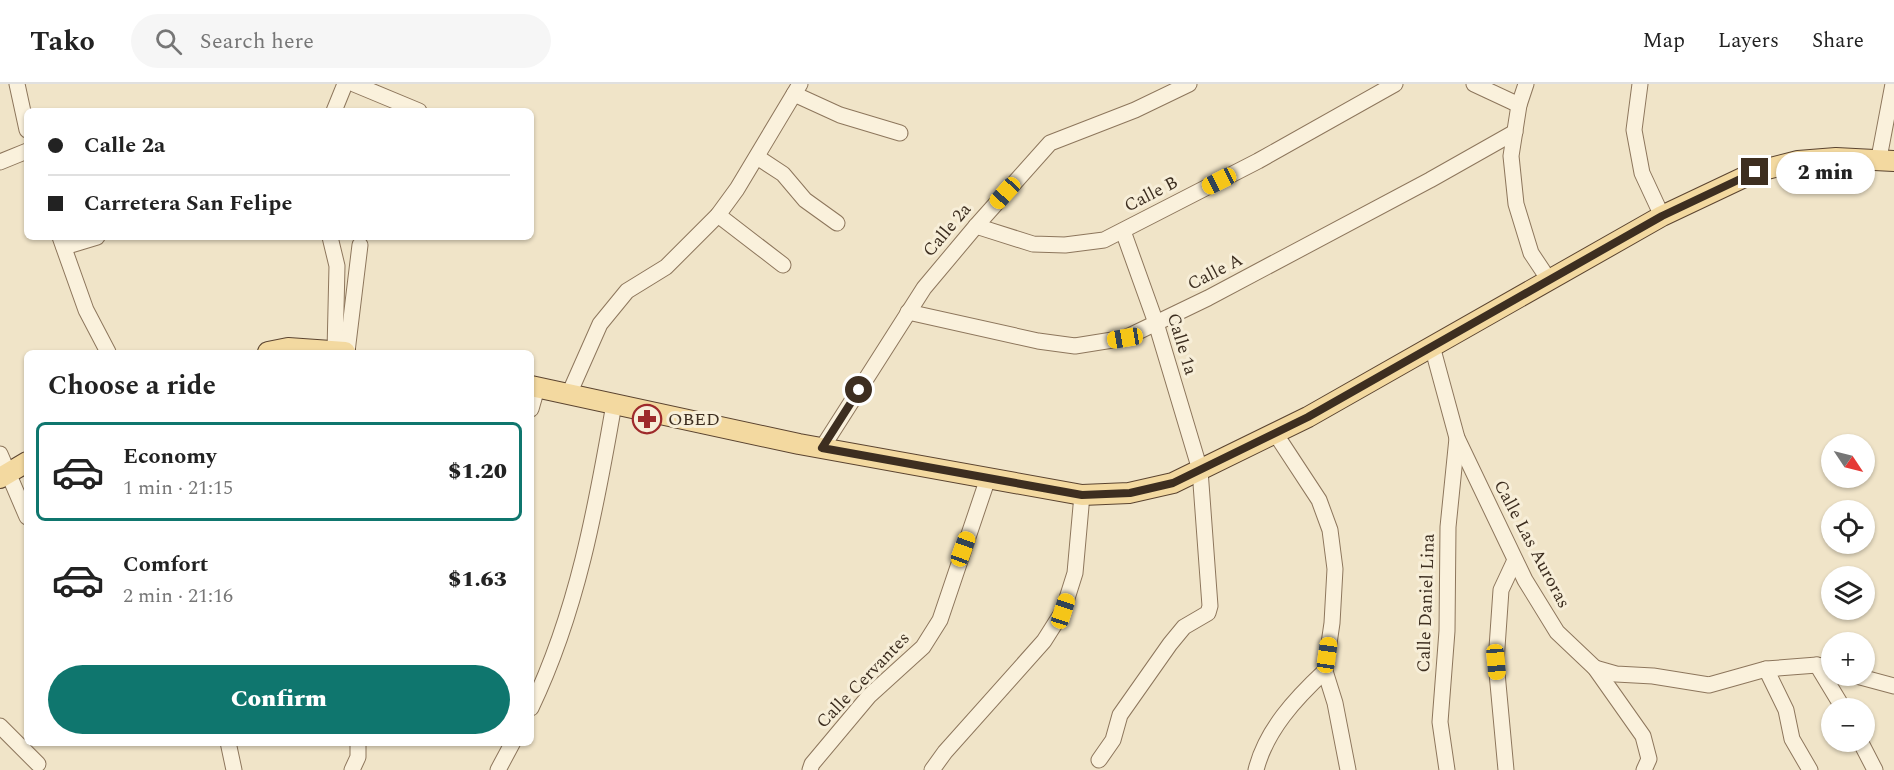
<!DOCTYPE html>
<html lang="en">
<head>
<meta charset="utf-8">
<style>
  body { margin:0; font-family:Spectral,serif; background:#f6f6f6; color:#222; height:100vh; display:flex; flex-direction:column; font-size:22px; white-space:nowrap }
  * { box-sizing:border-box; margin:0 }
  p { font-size:20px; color:#767676 }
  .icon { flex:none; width:33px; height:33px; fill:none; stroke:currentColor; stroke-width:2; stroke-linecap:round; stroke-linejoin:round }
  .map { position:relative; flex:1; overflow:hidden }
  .details { position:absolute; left:24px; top:266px; width:510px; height:396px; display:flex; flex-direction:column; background:#fff; border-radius:9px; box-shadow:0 2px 4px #0004 }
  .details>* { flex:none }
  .top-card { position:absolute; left:24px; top:24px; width:510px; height:132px; border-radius:9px; box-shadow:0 2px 4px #0004; display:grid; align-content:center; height:132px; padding:0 24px; background:#fff }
  .needle { width:39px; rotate:125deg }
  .fabs { position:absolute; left:1821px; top:350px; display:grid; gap:12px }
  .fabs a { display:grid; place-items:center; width:54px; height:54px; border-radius:50%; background:#fff; box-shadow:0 2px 4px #0004; font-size:30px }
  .end { position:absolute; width:27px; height:27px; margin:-14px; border:8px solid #3d2e20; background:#fff; box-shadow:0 0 0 3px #fff }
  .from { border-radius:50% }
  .bubble { position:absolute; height:42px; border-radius:21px; background:#fff; box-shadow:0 2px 4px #0004; font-size:20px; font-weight:800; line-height:42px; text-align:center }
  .car { position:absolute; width:18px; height:36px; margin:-18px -9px; border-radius:8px; box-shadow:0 0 4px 2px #0007; background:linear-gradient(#f5c518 24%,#345 0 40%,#f5c518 0 76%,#345 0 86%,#f5c518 0) }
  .top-card b { display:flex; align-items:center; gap:21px; height:57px; font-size:22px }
  .top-card b+b { border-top:2px solid #e0e0e0 }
  .top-card i { width:15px; height:15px; background:#222 }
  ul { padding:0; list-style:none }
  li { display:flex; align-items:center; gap:18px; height:99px; margin:0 12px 9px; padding:0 12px; border:3px solid transparent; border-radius:9px }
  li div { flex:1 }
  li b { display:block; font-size:22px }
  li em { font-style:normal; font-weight:800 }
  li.selected { border-color:#0f766e }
  li>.icon { width:54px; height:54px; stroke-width:1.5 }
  h2 { padding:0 24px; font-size:27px; line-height:72px }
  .button { display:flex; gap:12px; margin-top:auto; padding:12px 24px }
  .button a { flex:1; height:69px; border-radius:36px; background:#0f766e; color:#fff; font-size:24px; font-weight:800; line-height:69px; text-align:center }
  header { display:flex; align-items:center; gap:36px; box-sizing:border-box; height:84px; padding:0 30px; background:#fff; border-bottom:2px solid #e0e0e0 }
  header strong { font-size:28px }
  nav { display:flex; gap:33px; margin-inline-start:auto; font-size:21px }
  .search { width:420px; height:54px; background:#f6f6f6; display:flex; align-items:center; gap:15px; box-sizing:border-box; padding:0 21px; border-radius:33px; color:#767676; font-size:22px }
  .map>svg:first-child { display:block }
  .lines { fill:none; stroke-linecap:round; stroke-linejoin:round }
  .minor-casing { stroke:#8d765c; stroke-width:17 }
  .major-casing { stroke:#5b4430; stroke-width:22 }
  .minor { stroke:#faf1dc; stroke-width:15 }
  .major { stroke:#f3d9a0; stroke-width:20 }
  .route { stroke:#3d2e20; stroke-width:8 }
  .labels { text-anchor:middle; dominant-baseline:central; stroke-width:6; stroke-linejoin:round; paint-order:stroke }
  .street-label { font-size:18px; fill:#3d2e20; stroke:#f7eed8 }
  .poi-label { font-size:18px; fill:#3d2e20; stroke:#f7eed8; text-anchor:start }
</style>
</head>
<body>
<header>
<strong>Tako</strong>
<div class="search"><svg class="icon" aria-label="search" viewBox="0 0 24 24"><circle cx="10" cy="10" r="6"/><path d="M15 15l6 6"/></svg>Search here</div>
<nav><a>Map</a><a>Layers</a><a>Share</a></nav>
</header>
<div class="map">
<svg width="1894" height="686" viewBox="0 0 1894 686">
  <rect width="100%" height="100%" fill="#f0e4c8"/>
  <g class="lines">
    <g class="minor-casing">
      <g id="minor">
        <polyline points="17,0 27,46"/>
        <polyline points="354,0 419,27"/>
        <polyline points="1474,0 1519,21"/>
        <polyline points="1526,0 1519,21 1511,72 1516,120 1531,169 1549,196"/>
        <polyline points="1640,0 1634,46 1642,89 1662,132"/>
        <polyline points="794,10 840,31 900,49"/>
        <polyline points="334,27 345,0"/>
        <polyline points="757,73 783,90 805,116 837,139"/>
        <polyline points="1879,74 1893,0"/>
        <polyline points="0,78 27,67"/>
        <polyline points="718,131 783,181"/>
        <polyline points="976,142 1033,160 1065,161 1104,156 1258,77 1395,0"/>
        <polyline points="60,153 86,226 108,268"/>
        <polyline points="330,153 337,182 335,267"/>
        <polyline points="64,163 97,153"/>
        <polyline points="908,228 1038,257 1075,262 1125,254 1208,214 1430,96 1515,48"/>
        <polyline points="1432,262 1457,354 1525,496 1557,548 1595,584 1643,652 1649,675 1644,686"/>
        <polyline points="347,268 360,161"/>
        <polyline points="569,310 600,240 627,207 666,183 718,131 737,105 800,0"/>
        <polyline points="531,325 537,304"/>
        <polyline points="1275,349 1319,416 1330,446 1335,485 1332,539 1325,587 1335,619 1348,686"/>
        <polyline points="822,364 924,204 976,142 1050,59 1135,26 1189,0"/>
        <polyline points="0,370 27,433"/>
        <polyline points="1817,581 1843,624"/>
        <polyline points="1595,584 1616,590 1653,592 1709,601 1766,585 1817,581 1832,585"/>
        <polyline points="1766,585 1786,626 1792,655 1810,686"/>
        <polyline points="1853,591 1894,602"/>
        <path d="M531 624C577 528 596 424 614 320"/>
        <polyline points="0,642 38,680"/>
        <polyline points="1860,657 1875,686"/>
        <polyline points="228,658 234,686"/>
        <polyline points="1099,676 1113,656 1120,631 1170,560 1184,543 1208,529 1210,522 1200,386 1156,239 1123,147"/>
        <polyline points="352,686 358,673 358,658"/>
        <polyline points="498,686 513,658"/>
        <polyline points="810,686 812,680 869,612 923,563 940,536 988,394"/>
        <polyline points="932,686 945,668 1044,557 1063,527 1075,489 1082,411"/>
        <path d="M1256 686C1266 646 1296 614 1325 587"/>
        <polyline points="1447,686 1440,638 1447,547 1448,443 1457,354"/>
        <polyline points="1506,686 1496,578 1501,506 1515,476"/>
      </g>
    </g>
    <g class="major-casing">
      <g id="major">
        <polyline points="268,268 288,264 345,268"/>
        <polyline points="531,302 799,360 1082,411 1129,409 1173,399 1308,333 1662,132 1755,88 1798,77 1836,74 1894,77"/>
        <polyline points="0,394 27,378"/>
      </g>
    </g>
    <use href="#minor" class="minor"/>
    <use href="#major" class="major"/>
  </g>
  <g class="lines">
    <polyline class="route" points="859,306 822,364 1082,411 1130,409 1173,399 1308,333 1662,132 1755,88"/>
  </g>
  <defs>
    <g id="pharmacy-ring" transform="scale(1.5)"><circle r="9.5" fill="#f7eed8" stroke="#9e2a2b" stroke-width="1.5"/><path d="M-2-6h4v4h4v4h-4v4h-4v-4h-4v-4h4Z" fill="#9e2a2b"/></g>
  </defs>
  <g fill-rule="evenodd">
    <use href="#pharmacy-ring" x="647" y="335"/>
  </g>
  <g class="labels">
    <g class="street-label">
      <text transform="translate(1151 110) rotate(-27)">Calle B</text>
      <text transform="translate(947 146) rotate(-50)">Calle 2a</text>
      <text transform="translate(1215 188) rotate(-27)">Calle A</text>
      <text transform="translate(1182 260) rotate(73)">Calle 1a</text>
      <text transform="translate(1532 460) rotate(62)">Calle Las Auroras</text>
      <text transform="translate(1426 519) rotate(-88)">Calle Daniel Lina</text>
      <text transform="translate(863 596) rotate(-46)">Calle Cervantes</text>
    </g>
    <g class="poi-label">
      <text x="668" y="335">OBED</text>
    </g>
  </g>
</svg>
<div class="fabs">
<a><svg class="needle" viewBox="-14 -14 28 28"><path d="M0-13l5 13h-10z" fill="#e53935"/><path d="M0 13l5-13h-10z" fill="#767676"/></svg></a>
<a><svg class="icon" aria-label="locate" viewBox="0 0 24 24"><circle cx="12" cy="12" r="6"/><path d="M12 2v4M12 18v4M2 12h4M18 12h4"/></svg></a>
<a><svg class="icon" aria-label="layers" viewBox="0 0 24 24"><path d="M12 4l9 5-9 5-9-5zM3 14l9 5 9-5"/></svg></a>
<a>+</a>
<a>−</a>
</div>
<i class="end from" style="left:859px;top:306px"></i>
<i class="end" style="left:1755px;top:88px"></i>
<div class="bubble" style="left:1776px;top:68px;width:99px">2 min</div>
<i class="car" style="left:1219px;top:97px;rotate:243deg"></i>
<i class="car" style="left:1005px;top:109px;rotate:222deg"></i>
<i class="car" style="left:1125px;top:254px;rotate:261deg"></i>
<i class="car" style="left:963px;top:465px;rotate:20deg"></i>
<i class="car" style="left:1063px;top:527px;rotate:18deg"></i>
<i class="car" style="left:1327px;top:571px;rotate:8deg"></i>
<i class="car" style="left:1496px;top:578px;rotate:175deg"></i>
<div class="top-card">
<b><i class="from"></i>Calle 2a</b>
<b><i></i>Carretera San Felipe</b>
</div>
<section class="details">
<h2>Choose a ride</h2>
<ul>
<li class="selected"><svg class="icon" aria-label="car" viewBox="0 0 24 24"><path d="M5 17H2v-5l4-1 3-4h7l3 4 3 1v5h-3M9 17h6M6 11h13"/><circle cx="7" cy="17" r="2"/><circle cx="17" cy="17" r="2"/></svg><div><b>Economy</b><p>1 min · 21:15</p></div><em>$1.20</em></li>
<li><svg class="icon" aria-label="car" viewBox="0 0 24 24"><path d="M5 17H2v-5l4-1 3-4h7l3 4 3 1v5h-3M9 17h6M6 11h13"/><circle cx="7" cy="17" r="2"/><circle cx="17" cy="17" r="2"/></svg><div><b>Comfort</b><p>2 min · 21:16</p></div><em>$1.63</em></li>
</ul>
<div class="button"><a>Confirm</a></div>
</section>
</div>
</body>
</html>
